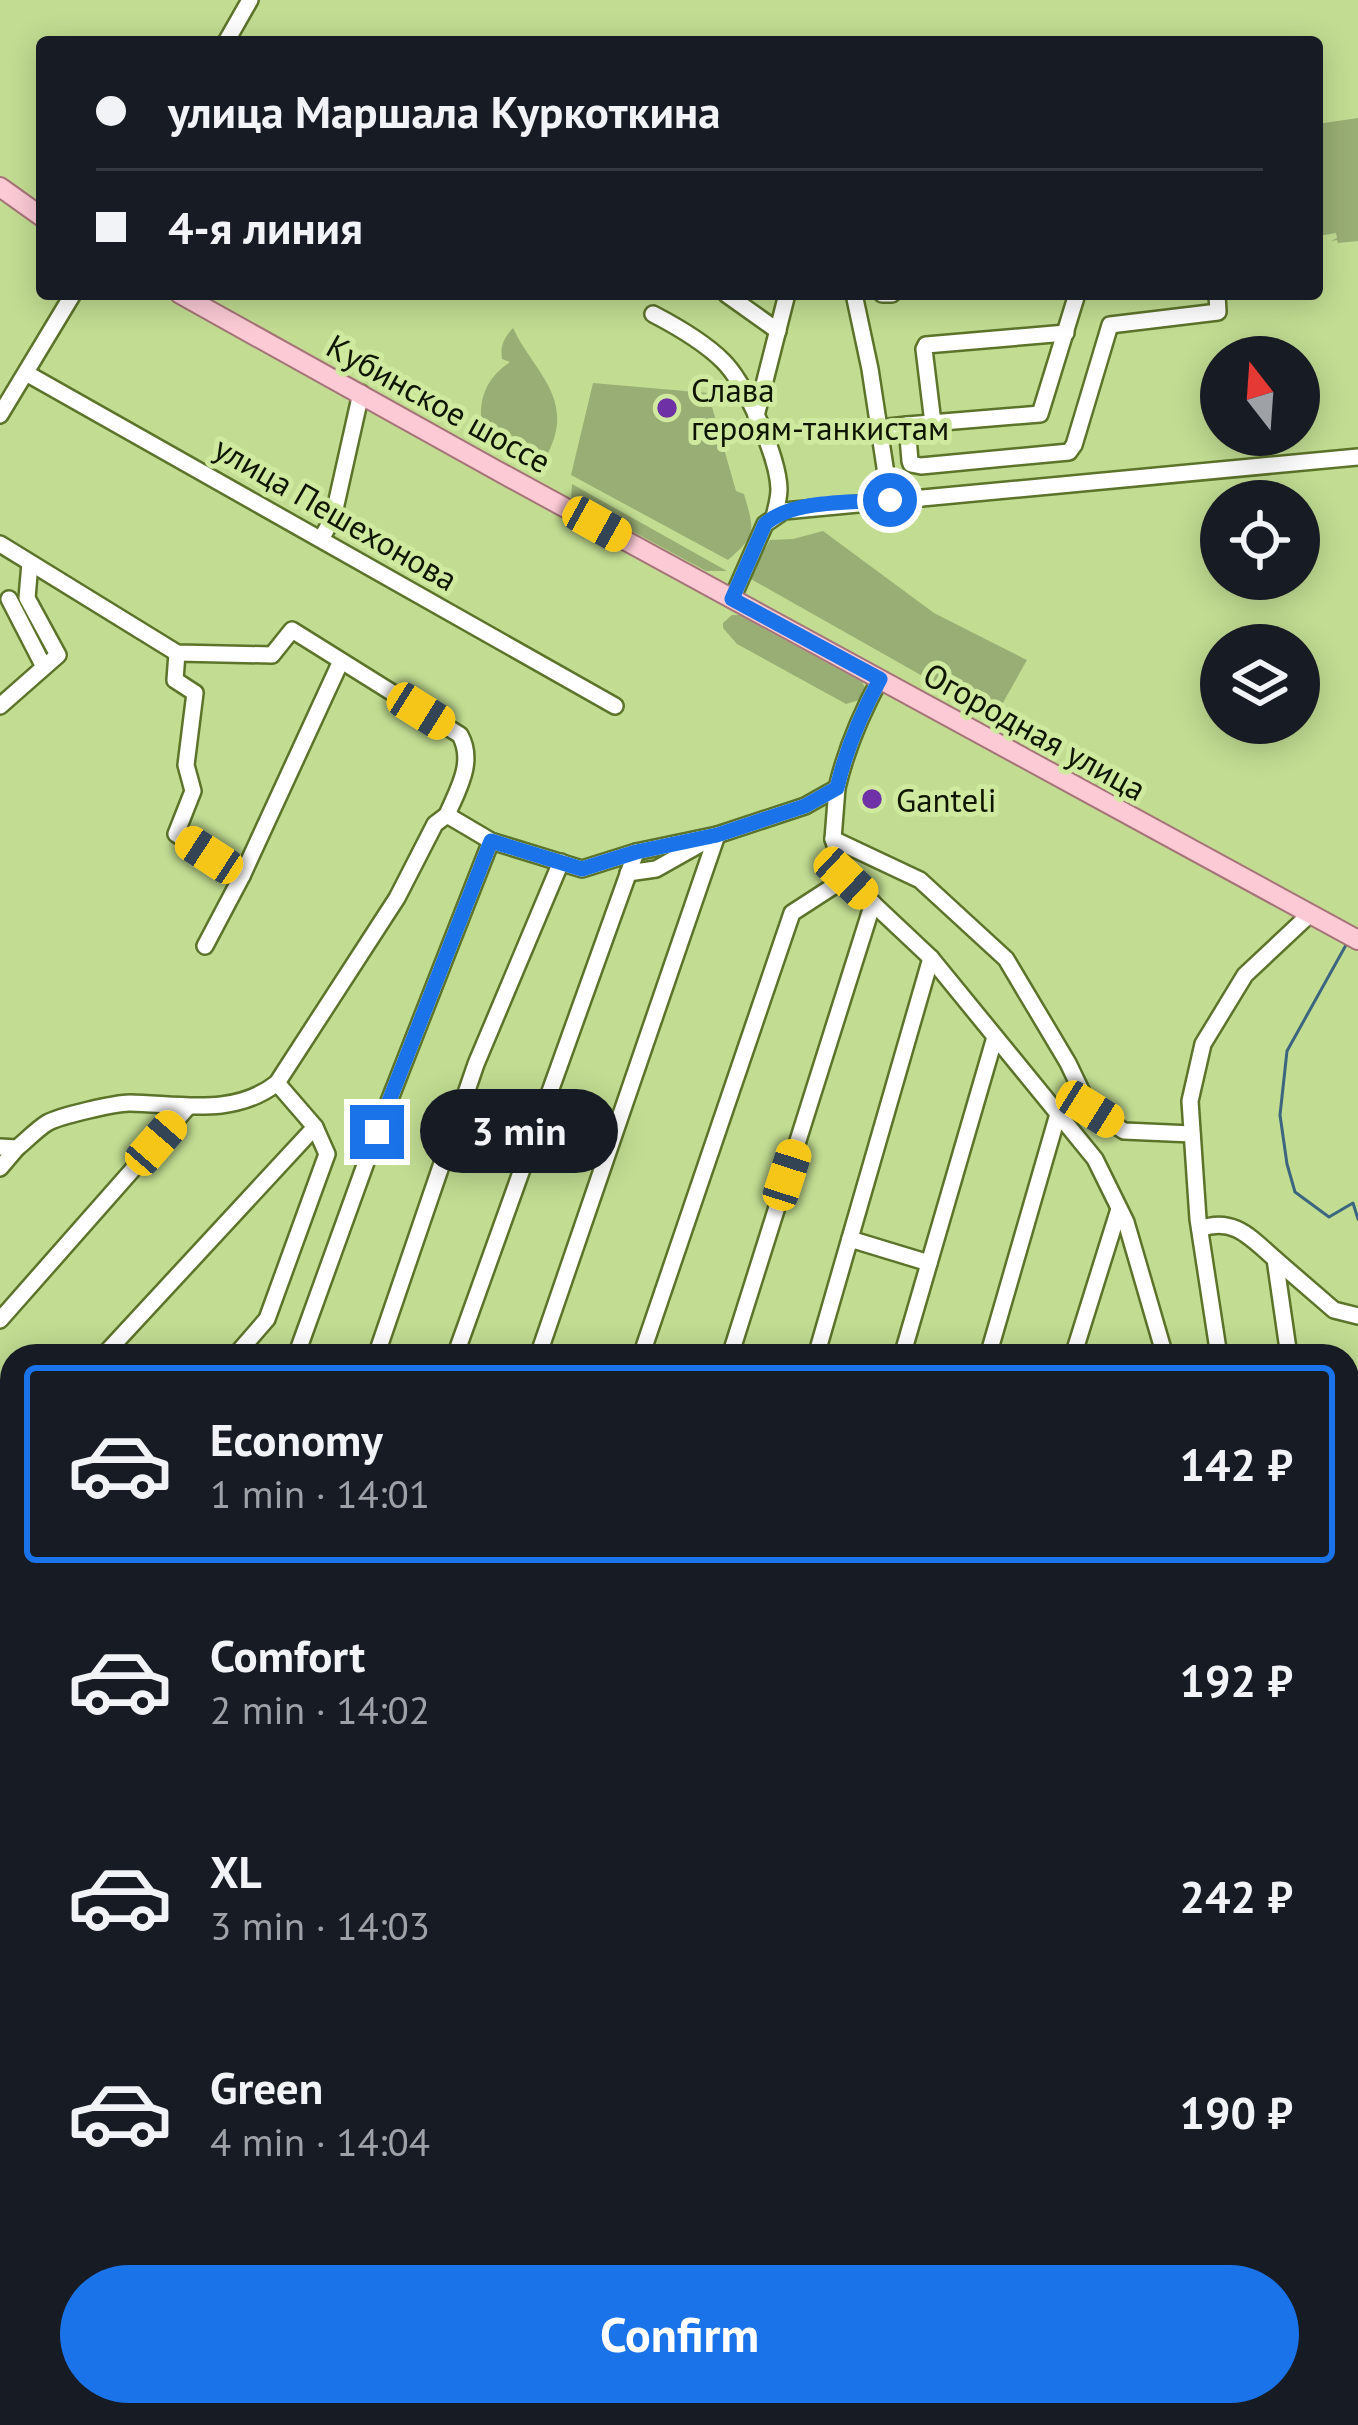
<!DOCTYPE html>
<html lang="en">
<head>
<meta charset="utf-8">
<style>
  body { margin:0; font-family:"PT Sans",sans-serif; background:#20242c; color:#f1f3f6; height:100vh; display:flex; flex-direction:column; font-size:45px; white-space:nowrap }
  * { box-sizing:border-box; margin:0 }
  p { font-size:39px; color:#9ea1a6 }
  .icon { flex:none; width:66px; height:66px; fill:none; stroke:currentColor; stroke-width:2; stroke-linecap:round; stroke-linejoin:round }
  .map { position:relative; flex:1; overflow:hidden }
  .details { position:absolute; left:0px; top:1344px; width:1359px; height:1083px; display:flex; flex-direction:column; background:#171b24; border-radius:36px 36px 0 0; box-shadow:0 6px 30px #0003 }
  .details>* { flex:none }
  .guide { position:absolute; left:36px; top:36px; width:1287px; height:264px; border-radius:12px; box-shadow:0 6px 30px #0003; display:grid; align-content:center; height:264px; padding:0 60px; background:#171b24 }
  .needle { width:78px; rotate:343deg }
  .controls { position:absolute; left:1200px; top:336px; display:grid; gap:24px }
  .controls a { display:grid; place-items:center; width:120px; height:120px; border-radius:50%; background:#171b24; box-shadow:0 6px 30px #0003; font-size:60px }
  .end { position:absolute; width:54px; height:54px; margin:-27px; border:15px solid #1a73e8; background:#fff; box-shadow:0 0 0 6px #fff }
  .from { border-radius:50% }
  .bubble { position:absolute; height:84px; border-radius:42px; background:#171b24; box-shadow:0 6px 30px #0003; font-size:39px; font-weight:600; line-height:84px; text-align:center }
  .car { position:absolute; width:36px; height:72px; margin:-36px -18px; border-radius:15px; box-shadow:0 0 9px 3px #0007; background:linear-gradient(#f5c518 24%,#345 0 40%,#f5c518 0 76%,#345 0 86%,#f5c518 0) }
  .guide b { display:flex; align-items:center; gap:42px; height:114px; font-size:45px }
  .guide b+b { border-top:3px solid #363941 }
  .guide i { width:30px; height:30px; background:#f1f3f6 }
  ul { padding:21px 0 0; list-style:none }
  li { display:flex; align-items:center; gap:36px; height:198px; margin:0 24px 18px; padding:0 36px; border:6px solid transparent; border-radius:12px }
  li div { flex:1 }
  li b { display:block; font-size:45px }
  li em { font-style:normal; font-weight:600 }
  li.current { border-color:#1a73e8 }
  li>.icon { width:108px; height:108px; stroke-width:1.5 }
  .primary-button { display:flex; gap:24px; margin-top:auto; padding:24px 60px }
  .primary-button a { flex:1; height:138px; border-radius:72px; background:#1a73e8; color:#fff; font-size:48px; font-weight:600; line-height:138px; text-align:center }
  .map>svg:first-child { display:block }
  .green { fill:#99ae74 }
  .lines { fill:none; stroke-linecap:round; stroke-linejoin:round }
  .stream { stroke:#3c6680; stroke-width:3 }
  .minor-casing { stroke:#5c732a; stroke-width:20 }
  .major-casing { stroke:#a67478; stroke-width:22 }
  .minor { stroke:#fff; stroke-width:15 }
  .major { stroke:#fbcad5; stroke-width:18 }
  .route { stroke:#1a73e8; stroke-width:15 }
  .poi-dot { fill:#6f31a6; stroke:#cfea9f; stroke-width:4.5 }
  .labels { text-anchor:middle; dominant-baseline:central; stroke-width:10; stroke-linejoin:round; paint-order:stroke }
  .poi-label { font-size:33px; fill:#0e1600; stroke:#cfea9f; text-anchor:start }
  .street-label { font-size:33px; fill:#0e1600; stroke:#cfea9f }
</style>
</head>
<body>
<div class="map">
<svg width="1358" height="2425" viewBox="0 0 1358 2425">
  <rect width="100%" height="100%" fill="#c2dd92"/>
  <g class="green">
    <polygon points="1358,118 1358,241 1338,243 1337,240 1331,241 1337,238 1336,233 1319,236 1317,124"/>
    <path d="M513 328C533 371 576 398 548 453L508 444 498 431 482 429C478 400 485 379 510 362L502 359C500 345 504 338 513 328Z"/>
    <path d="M593 383 708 393 736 491 744 494C754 529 758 535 728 560L571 475Z"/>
    <polygon points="572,484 727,571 706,571 571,498"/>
    <polygon points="823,531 934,613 1027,660 995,717 749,578 770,540 793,539"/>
    <polygon points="732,615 739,615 862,682 867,691 863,699 846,704 737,644 723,628 723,623"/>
    <polygon points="12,1975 12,2257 0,2267 0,1991"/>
    <polygon points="759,2415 927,2415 940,2425 765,2425"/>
  </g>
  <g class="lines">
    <polyline class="stream" points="1346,945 1287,1051 1280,1115 1287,1164 1295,1192 1329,1217 1353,1203 1358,1219"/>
    <g class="minor-casing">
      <g id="minor">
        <polyline points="226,42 250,0"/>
        <polyline points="726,294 778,331"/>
        <polyline points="854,294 870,369 890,500"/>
        <polyline points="882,294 892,294"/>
        <path d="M653 314C678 327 704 342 723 361 746 384 778 457 779 489 779 499 776 508 774 517"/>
        <polyline points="26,373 615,706"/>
        <polyline points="0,415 73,294"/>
        <polyline points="756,416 787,294"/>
        <polyline points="933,423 924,349 926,345 1066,333"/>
        <polyline points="907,425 1040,414 1077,294"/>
        <polyline points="879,428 907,425 910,461 911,464 921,466 1069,452 1074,445 1110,325 1218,312 1217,294"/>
        <polyline points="321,539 333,518 361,393"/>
        <path d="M0 544 177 653 272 655 292 630 460 735C475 762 458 789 447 815"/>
        <polyline points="9,599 44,667"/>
        <polyline points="732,599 765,524 784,511 1358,457"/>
        <polyline points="177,653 175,680 195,693 186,765 193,791 176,834 242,876"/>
        <polyline points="0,706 58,655 27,598 30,563"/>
        <polyline points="837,788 833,839 846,878 931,958 1095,1159 1126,1222 1165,1356"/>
        <polyline points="833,839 920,880 1006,959 1068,1063 1090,1109 1124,1131 1192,1134"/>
        <polyline points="628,873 656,869 704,842"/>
        <polyline points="205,946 242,876 341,661"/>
        <path d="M0 1147 17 1148C27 1140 36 1130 47 1123 59 1116 115 1103 130 1103 180 1104 234 1117 277 1083L397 898 435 824 447 815 491 841 582 869 636 852 717 835 805 806 837 788C846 749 861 714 880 679"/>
        <polyline points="0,1168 17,1148"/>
        <path d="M1200 1229C1233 1216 1251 1238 1275 1259L1289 1356"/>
        <polyline points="850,1239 929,1263"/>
        <polyline points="1275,1259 1334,1310 1358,1316"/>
        <polyline points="0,1320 187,1108"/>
        <polyline points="103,1356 315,1127"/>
        <polyline points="235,1356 267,1319 327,1154 315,1127 277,1083"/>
        <polyline points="296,1356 377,1132 491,841"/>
        <polyline points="376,1356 476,1064 561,862"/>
        <polyline points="455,1356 636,852"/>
        <polyline points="538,1356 717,835"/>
        <polyline points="641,1356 792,913 846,878"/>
        <polyline points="730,1356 873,903"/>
        <polyline points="816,1356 931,958"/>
        <polyline points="902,1356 995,1037"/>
        <polyline points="988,1356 1058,1114"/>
        <polyline points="1073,1356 1119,1209"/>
        <polyline points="1219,1356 1198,1219 1190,1101 1203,1044 1245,975 1309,915"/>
        <polyline points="9,1457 12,1454"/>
        <polyline points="1347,1494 1358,1492"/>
        <polyline points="0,2136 12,2145"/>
        <polyline points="327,2415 339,2425"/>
        <polyline points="215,2425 224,2415"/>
      </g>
    </g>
    <g class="major-casing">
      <g id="major">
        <polyline points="0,187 42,217"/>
        <polyline points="180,294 496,470 1358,940"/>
      </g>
    </g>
    <use href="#minor" class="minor"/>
    <use href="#major" class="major"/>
  </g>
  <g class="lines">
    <path class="route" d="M377 1132 491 841 582 869 636 852 717 835 805 806 837 788C846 749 861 714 880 679L732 599 765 524C793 499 854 503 890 500"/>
  </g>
  <g class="poi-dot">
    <circle cx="667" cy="408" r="12"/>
    <circle cx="872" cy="799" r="12"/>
  </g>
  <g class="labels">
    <g class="poi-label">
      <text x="691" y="389">Слава<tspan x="691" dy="38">героям-танкистам</tspan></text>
      <text x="896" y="799">Ganteli</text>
    </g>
    <g class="street-label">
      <text transform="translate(439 403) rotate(29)">Кубинское шоссе</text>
      <text transform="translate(336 513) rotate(30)">улица Пешехонова</text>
      <text transform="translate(1035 731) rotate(29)">Огородная улица</text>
    </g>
  </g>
</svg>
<div class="controls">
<a><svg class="needle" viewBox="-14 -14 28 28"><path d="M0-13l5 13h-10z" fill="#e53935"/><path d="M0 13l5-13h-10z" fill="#9ea1a6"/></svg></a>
<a><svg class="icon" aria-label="locate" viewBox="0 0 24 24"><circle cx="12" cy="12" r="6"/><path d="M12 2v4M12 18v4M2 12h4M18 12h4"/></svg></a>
<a><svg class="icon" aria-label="layers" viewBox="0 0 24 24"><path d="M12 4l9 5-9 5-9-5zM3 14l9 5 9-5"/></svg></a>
</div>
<i class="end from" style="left:890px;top:500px"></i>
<i class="end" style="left:377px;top:1132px"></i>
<div class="bubble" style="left:420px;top:1089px;width:198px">3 min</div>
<i class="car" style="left:597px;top:524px;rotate:119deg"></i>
<i class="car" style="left:421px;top:711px;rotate:122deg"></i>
<i class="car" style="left:209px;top:855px;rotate:303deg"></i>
<i class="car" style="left:846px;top:878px;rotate:133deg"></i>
<i class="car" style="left:1090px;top:1109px;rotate:122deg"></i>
<i class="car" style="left:156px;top:1143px;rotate:41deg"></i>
<i class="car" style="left:787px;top:1175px;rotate:18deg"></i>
<div class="guide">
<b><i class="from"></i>улица Маршала Куркоткина</b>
<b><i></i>4-я линия</b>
</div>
<section class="details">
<ul>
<li class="current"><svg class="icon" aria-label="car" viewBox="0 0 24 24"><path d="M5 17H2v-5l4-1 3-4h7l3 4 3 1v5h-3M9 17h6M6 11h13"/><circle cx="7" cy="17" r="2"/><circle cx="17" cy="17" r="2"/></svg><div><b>Economy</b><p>1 min · 14:01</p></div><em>142 ₽</em></li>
<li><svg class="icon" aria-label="car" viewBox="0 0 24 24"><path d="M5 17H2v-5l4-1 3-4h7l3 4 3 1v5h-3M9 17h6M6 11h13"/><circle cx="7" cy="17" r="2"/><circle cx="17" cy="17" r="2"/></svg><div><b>Comfort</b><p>2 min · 14:02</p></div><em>192 ₽</em></li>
<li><svg class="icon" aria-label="car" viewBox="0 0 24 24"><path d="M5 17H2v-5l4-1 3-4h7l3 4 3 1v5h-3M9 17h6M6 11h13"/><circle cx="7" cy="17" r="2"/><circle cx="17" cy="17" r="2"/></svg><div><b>XL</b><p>3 min · 14:03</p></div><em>242 ₽</em></li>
<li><svg class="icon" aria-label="car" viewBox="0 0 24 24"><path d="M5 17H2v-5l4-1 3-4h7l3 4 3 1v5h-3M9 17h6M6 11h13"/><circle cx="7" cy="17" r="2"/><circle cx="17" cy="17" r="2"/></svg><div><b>Green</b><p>4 min · 14:04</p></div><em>190 ₽</em></li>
</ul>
<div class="primary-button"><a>Confirm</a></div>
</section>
</div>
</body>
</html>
